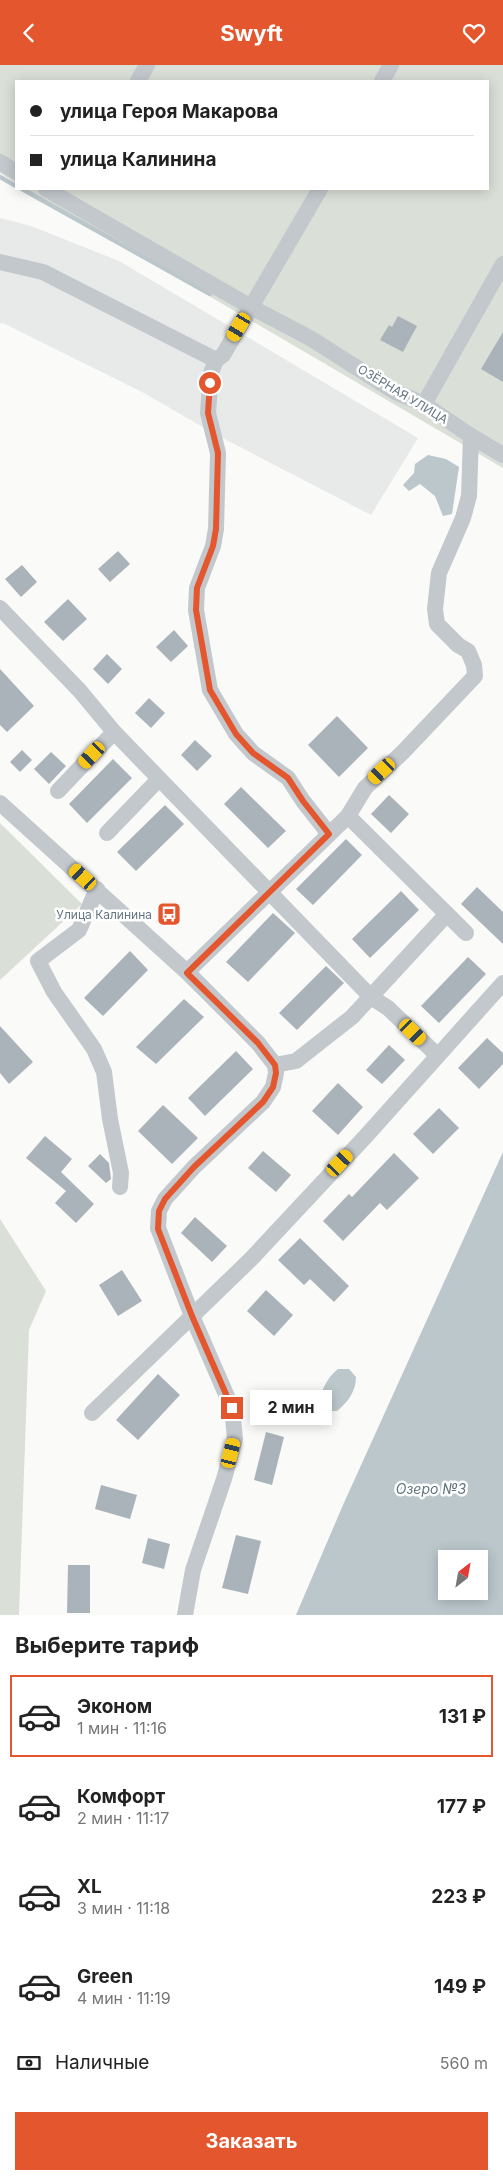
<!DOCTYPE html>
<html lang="ru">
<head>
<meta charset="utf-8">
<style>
  body { margin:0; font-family:Inter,sans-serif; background:#f2f2f2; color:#222; height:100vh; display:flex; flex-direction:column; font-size:19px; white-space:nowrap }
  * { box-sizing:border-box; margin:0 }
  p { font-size:16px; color:#767676 }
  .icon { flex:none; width:28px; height:28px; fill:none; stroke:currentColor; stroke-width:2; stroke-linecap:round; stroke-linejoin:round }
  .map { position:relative; height:1550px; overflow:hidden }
  .side { display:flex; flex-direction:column; background:#fff; flex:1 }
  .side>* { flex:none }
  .guide { position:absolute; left:15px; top:15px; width:474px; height:110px; border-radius:0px; box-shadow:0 2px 12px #0003; display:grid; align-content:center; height:110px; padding:0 15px; background:#fff }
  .needle { width:32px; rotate:31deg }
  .tools { position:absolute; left:438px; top:1485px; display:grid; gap:10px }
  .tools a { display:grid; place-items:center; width:50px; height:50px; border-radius:0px; background:#fff; box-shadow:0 2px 12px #0003; font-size:25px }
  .end { position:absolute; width:22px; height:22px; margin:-11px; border:6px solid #e4572e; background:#fff; box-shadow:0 0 0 2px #fff }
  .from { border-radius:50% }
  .bubble { position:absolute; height:35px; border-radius:0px; background:#fff; box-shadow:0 2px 12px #0003; font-size:16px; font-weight:700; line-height:35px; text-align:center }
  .car { position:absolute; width:15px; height:30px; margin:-15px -8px; border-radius:6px; box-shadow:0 0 4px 1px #0007; background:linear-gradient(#f5c518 24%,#345 0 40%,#f5c518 0 76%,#345 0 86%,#f5c518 0) }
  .guide b { display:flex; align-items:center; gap:18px; height:48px; font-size:19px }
  .guide b+b { border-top:1px solid #e0e0e0 }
  .guide i { width:12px; height:12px; background:#222 }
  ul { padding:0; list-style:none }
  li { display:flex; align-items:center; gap:15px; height:82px; margin:0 10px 8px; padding:0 5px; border:2px solid transparent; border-radius:0px }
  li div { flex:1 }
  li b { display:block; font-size:19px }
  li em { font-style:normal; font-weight:700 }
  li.on { border-color:#e4572e }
  li>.icon { width:45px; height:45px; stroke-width:1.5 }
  h2 { padding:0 15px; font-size:22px; line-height:60px }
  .pay { display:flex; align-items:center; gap:12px; height:55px; padding:0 15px; font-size:19px }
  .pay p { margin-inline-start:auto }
  .action { display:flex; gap:10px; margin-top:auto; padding:10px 15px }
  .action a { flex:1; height:58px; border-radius:0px; background:#e4572e; color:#fff; font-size:20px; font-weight:700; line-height:58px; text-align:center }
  header { display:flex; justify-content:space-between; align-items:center; height:65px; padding:0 15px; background:#e4572e; color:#fff; font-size:22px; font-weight:700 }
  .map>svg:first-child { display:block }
  .built { fill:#e8e9e9 }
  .green { fill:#dadfd7 }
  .water { fill:#bbc7cb; fill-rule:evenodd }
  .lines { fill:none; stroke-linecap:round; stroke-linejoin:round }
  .stream { stroke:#bbc7cb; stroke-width:4.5 }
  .building { fill:#aab3b9 }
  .minor { stroke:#c3c8cc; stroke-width:16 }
  .route { stroke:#e4572e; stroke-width:6 }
  .labels { text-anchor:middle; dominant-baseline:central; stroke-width:5; stroke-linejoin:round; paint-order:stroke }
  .street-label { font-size:12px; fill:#657683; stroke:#fff }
  .poi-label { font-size:12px; fill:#657683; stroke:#fff; text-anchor:end }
  .water-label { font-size:14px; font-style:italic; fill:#60757c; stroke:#fff }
</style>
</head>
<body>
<header><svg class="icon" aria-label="back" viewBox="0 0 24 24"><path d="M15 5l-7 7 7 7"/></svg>Swyft<svg class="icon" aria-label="heart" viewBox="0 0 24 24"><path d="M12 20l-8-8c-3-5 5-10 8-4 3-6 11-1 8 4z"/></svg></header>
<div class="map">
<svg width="503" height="1550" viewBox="0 0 503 1550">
  <rect width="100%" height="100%" fill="#fafaf8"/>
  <polygon class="built" points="0,153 31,161 119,196 418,373 371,450 213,368 144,328 5,259 0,258"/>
  <g class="green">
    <polygon points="0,0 503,0 503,403 26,124 488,124 488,16 16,16 16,118 0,108"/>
    <polygon points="0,758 82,839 0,915"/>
    <polygon points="0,1154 46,1226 29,1265 19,1550 0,1550"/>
  </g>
  <g class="water">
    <polygon points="428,390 446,394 459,402 452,449 443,451 435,431 420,419 409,426 403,420 414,408 415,399"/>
    <path d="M503 1087V1550H296L343 1440ZM446 1494H479V1526H446Z"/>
    <path d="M338 1304H349L356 1312C356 1326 348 1337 337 1346H324L319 1341C321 1325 326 1314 338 1304Z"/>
  </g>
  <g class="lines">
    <g class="stream">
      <polyline points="0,112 16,121"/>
      <polyline points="22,124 210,229"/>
    </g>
  </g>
  <g class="building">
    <polygon points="398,251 417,261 403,287 380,275 389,260 392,262"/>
    <polygon points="503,267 503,317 481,304"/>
    <polygon points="118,486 130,499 110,517 98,504"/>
    <polygon points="22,500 37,517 21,532 5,514"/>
    <polygon points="68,534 87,554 63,576 44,557"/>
    <polygon points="174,565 188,581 171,597 156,582"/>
    <polygon points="107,589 122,604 108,619 93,604"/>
    <polygon points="0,604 34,641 7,667 0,660"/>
    <polygon points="149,633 165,648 151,663 135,648"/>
    <polygon points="337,651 368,683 339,712 308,680"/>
    <polygon points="195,675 212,691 197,706 181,690"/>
    <polygon points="22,685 32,695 20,707 10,697"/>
    <polygon points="51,687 66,701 49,719 34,704"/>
    <polygon points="113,694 132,713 87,758 69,739"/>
    <polygon points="241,722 286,766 268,783 224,739"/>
    <polygon points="389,730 409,749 391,768 371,749"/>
    <polygon points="165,740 184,759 136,806 117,787"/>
    <polygon points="346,774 362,790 313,840 296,824"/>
    <polygon points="477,822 503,847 503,879 461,839"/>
    <polygon points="401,826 419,845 370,893 352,874"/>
    <polygon points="273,848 295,868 248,917 226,897"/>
    <polygon points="130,886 148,905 103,951 84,933"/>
    <polygon points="468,892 486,909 439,958 421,941"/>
    <polygon points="326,901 344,918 297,965 279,948"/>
    <polygon points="184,934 204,952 156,999 136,982"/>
    <polygon points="0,961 33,997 9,1019 0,1008"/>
    <polygon points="487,973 503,988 503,999 479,1024 458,1003"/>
    <polygon points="389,980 405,995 382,1019 366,1005"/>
    <polygon points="236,986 253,1004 205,1051 188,1033"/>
    <polygon points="338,1018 363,1042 338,1070 312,1046"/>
    <polygon points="163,1040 198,1073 172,1099 138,1066"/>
    <polygon points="439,1043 459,1063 433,1089 413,1069"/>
    <polygon points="45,1071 72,1094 61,1107 94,1139 76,1158 55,1138 66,1126 26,1093"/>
    <polygon points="263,1086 291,1110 276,1127 248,1103"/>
    <polygon points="394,1088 419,1113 387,1145 380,1138 343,1176 323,1156 349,1129 352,1132"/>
    <polygon points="100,1089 109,1098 111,1114 106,1118 88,1101"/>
    <polygon points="195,1152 227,1181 212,1197 181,1168"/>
    <polygon points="300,1173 349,1221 334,1237 310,1214 304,1220 278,1195"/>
    <polygon points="122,1205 142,1236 118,1251 99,1220"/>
    <polygon points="266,1225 293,1250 274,1271 247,1246"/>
    <polygon points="158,1309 180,1330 138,1375 116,1355"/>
    <polygon points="266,1367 284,1372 272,1420 254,1415"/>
    <polygon points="101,1420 137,1430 130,1454 95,1444"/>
    <polygon points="236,1470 261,1476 248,1529 222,1523"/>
    <polygon points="148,1473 170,1479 164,1504 142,1498"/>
    <polygon points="68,1500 90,1500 90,1548 67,1548"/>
  </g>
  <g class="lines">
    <g class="minor">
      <polyline points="138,16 147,0"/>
      <polyline points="382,16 391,0"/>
      <polyline points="0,97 16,107"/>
      <polyline points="46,124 251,242 310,273 395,327 424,339 471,371 469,431 463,453 439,508 435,544 437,559 458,580 468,586 474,600 475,611 403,687 365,723 348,751 187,907"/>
      <polyline points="320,124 223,290 216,295 211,308 208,348 218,388 216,464 213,481 197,523 196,545 210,625 236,669 253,688 288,713 303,736 329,769"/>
      <polyline points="0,197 43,207 216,295"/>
      <polyline points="424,339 503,199"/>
      <polyline points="471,371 503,390"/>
      <polyline points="0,543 80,626 114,667 371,932 388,943 437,990"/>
      <polyline points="58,726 114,667"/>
      <polyline points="0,738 187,907 258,978 275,1000 276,1008 273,1022 263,1037 194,1102 165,1134 159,1146 158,1163 192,1251 232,1343 235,1374 224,1414 193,1505 185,1550"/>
      <polyline points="348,751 466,868"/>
      <polyline points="107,768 159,714"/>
      <polyline points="97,824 79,865 38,896 54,927 94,984 104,1007 110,1054 121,1108 120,1122"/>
      <polyline points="275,1000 296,996 352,952 447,849"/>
      <polyline points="92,1348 251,1194 366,1071 503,918"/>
    </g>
  </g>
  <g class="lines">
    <polyline class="route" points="210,318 208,348 218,388 216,464 213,481 197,523 196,545 210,625 236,669 253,688 288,713 303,736 329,769 187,908 258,978 275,1000 276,1008 273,1022 263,1037 194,1102 165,1134 159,1146 158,1164 192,1251 232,1343"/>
  </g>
  <defs>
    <g id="bus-square" transform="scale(1.25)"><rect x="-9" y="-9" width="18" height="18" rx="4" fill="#e4572e" stroke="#fff"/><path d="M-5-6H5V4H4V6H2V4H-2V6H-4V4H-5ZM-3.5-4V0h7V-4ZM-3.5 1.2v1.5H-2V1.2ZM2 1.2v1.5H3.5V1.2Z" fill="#fff"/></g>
  </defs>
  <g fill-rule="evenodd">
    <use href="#bus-square" x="169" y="849"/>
  </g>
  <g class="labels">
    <g class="street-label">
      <text transform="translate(403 329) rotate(31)">ОЗЁРНАЯ УЛИЦА</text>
    </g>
    <g class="poi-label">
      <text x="152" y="849">Улица Калинина</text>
    </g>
    <g class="water-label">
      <text x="431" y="1423">Озеро №3</text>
    </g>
  </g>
</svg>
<div class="tools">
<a><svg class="needle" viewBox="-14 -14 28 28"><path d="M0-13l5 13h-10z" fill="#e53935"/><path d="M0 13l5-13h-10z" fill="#767676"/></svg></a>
</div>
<i class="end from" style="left:210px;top:318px"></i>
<i class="end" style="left:232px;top:1343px"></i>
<div class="bubble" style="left:250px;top:1325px;width:82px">2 мин</div>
<i class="car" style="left:239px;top:262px;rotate:211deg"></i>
<i class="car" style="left:92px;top:690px;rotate:223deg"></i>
<i class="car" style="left:382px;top:706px;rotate:227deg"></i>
<i class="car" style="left:83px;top:812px;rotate:312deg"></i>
<i class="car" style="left:413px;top:967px;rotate:134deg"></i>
<i class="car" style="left:340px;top:1098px;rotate:43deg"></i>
<i class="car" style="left:231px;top:1388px;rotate:14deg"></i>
<div class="guide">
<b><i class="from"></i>улица Героя Макарова</b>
<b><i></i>улица Калинина</b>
</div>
</div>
<section class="side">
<h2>Выберите тариф</h2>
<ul>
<li class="on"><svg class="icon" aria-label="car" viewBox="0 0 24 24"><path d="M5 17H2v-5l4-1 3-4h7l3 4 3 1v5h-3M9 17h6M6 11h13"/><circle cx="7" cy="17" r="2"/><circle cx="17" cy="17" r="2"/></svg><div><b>Эконом</b><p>1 мин · 11:16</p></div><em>131 ₽</em></li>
<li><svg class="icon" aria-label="car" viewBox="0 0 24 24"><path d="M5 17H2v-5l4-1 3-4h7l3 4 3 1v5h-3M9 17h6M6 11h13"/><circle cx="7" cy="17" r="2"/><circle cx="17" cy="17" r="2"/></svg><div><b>Комфорт</b><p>2 мин · 11:17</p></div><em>177 ₽</em></li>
<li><svg class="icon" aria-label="car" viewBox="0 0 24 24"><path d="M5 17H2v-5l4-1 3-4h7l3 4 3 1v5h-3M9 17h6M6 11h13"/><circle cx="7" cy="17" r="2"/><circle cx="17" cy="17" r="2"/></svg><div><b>XL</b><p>3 мин · 11:18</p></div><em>223 ₽</em></li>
<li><svg class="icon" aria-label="car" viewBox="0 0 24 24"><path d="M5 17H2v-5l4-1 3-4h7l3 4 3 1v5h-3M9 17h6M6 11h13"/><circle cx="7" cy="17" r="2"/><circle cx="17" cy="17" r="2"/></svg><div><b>Green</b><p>4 мин · 11:19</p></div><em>149 ₽</em></li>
</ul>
<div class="pay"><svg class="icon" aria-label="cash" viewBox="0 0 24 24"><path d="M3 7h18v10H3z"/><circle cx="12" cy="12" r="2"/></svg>Наличные<p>560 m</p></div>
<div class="action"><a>Заказать</a></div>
</section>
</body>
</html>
